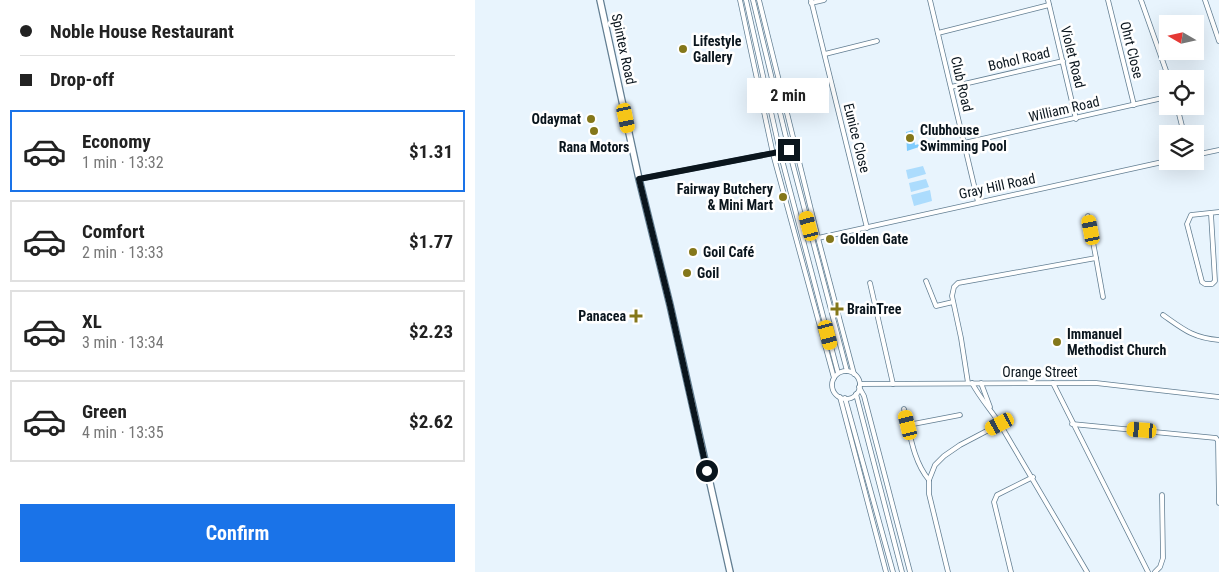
<!DOCTYPE html>
<html lang="en">
<head>
<meta charset="utf-8">
<style>
  body { margin:0; font-family:"Roboto Condensed",sans-serif; background:#f6f6f6; color:#222; height:100vh; display:flex; flex-direction:column; font-size:19px; white-space:nowrap }
  * { box-sizing:border-box; margin:0 }
  p { font-size:16px; color:#767676 }
  .icon { flex:none; width:28px; height:28px; fill:none; stroke:currentColor; stroke-width:2; stroke-linecap:round; stroke-linejoin:round }
  .map { position:relative; flex:1; overflow:hidden }
  .details { display:flex; flex-direction:column; background:#fff; width:475px }
  .details>* { flex:none }
  .guide { display:grid; align-content:center; height:110px; padding:0 20px; background:#fff }
  .needle { width:32px; rotate:279deg }
  .fabs { position:absolute; left:684px; top:15px; display:grid; gap:10px }
  .fabs a { display:grid; place-items:center; width:45px; height:45px; border-radius:0px; background:#fff; box-shadow:0 5px 20px #0002; font-size:25px }
  .end { position:absolute; width:22px; height:22px; margin:-11px; border:6px solid #0a151d; background:#fff; box-shadow:0 0 0 2px #fff }
  .from { border-radius:50% }
  .bubble { position:absolute; height:35px; border-radius:0px; background:#fff; box-shadow:0 5px 20px #0002; font-size:16px; font-weight:700; line-height:35px; text-align:center }
  .car { position:absolute; width:15px; height:30px; margin:-15px -8px; border-radius:6px; box-shadow:0 0 4px 1px #0007; background:linear-gradient(#f5c518 24%,#345 0 40%,#f5c518 0 76%,#345 0 86%,#f5c518 0) }
  .guide b { display:flex; align-items:center; gap:18px; height:48px; font-size:19px }
  .guide b+b { border-top:1px solid #e0e0e0 }
  .guide i { width:12px; height:12px; background:#222 }
  ul { padding:0; list-style:none }
  li { display:flex; align-items:center; gap:15px; height:82px; margin:0 10px 8px; padding:0 10px; border:2px solid #e0e0e0; border-radius:0px }
  li div { flex:1 }
  li b { display:block; font-size:19px }
  li em { font-style:normal; font-weight:700 }
  li.selected { border-color:#1a73e8 }
  li>.icon { width:45px; height:45px; stroke-width:1.5 }
  .action { display:flex; gap:10px; margin-top:auto; padding:10px 20px }
  .action a { flex:1; height:58px; border-radius:0px; background:#1a73e8; color:#fff; font-size:20px; font-weight:700; line-height:58px; text-align:center }
  main { display:flex; flex:1; min-height:0 }
  .map>svg:first-child { display:block }
  .green { fill:#acdcfd }
  .water { fill:#80ccfd }
  .lines { fill:none; stroke-linecap:round; stroke-linejoin:round }
  .minor-casing { stroke:#627e92; stroke-width:5.5 }
  .secondary-casing { stroke:#627e92; stroke-width:8 }
  .minor { stroke:#fff; stroke-width:4 }
  .secondary { stroke:#fff; stroke-width:5.5 }
  .route { stroke:#0a151d; stroke-width:6 }
  .poi-dot { fill:#84771a; stroke:#fff; stroke-width:2 }
  .labels { text-anchor:middle; dominant-baseline:central; stroke-width:5; stroke-linejoin:round; paint-order:stroke }
  .poi-label { font-size:14px; font-weight:bold; fill:#0a151d; stroke:#fff; text-anchor:start }
  .street-label { font-size:14px; fill:#0a151d; stroke:#fff }
</style>
</head>
<body>
<main>
<section class="details">
<div class="guide">
<b><i class="from"></i>Noble House Restaurant</b>
<b><i></i>Drop-off</b>
</div>
<ul>
<li class="selected"><svg class="icon" aria-label="car" viewBox="0 0 24 24"><path d="M5 17H2v-5l4-1 3-4h7l3 4 3 1v5h-3M9 17h6M6 11h13"/><circle cx="7" cy="17" r="2"/><circle cx="17" cy="17" r="2"/></svg><div><b>Economy</b><p>1 min · 13:32</p></div><em>$1.31</em></li>
<li><svg class="icon" aria-label="car" viewBox="0 0 24 24"><path d="M5 17H2v-5l4-1 3-4h7l3 4 3 1v5h-3M9 17h6M6 11h13"/><circle cx="7" cy="17" r="2"/><circle cx="17" cy="17" r="2"/></svg><div><b>Comfort</b><p>2 min · 13:33</p></div><em>$1.77</em></li>
<li><svg class="icon" aria-label="car" viewBox="0 0 24 24"><path d="M5 17H2v-5l4-1 3-4h7l3 4 3 1v5h-3M9 17h6M6 11h13"/><circle cx="7" cy="17" r="2"/><circle cx="17" cy="17" r="2"/></svg><div><b>XL</b><p>3 min · 13:34</p></div><em>$2.23</em></li>
<li><svg class="icon" aria-label="car" viewBox="0 0 24 24"><path d="M5 17H2v-5l4-1 3-4h7l3 4 3 1v5h-3M9 17h6M6 11h13"/><circle cx="7" cy="17" r="2"/><circle cx="17" cy="17" r="2"/></svg><div><b>Green</b><p>4 min · 13:35</p></div><em>$2.62</em></li>
</ul>
<div class="action"><a>Confirm</a></div>
</section>
<div class="map">
<svg width="744" height="572" viewBox="0 0 744 572">
  <rect width="100%" height="100%" fill="#e8f4fd"/>
  <g class="green">
    <polygon points="448,166 451,174 433,179 431,170"/>
    <polygon points="451,179 454,187 436,192 434,183"/>
    <polygon points="455,190 457,201 439,206 436,195"/>
  </g>
  <polygon class="water" points="438,130 440,145 444,144 444,147 432,151 431,132"/>
  <g class="lines">
    <g class="minor-casing">
      <g id="minor">
        <polyline points="265,0 298,154 359,378"/>
        <polyline points="271,0 305,152 363,373"/>
        <polyline points="278,0 314,150 372,371"/>
        <polyline points="284,0 343,238 379,374"/>
        <polyline points="336,0 392,228"/>
        <polyline points="455,0 503,202"/>
        <polyline points="573,0 601,119"/>
        <polyline points="633,0 659,105"/>
        <polyline points="666,0 694,79"/>
        <polyline points="730,0 744,41"/>
        <polyline points="336,3 349,0"/>
        <polyline points="463,33 574,5"/>
        <polyline points="350,54 402,41"/>
        <polyline points="476,87 588,61"/>
        <polyline points="702,106 709,134"/>
        <polyline points="489,143 692,97"/>
        <polyline points="720,155 744,150"/>
        <polyline points="164,179 314,150"/>
        <polyline points="736,214 740,281 737,284 730,284 727,282 712,224 716,215 744,212"/>
        <polyline points="357,235 692,161"/>
        <polyline points="343,238 352,236"/>
        <polyline points="621,258 628,297"/>
        <polyline points="451,281 461,306 478,302"/>
        <polyline points="395,283 418,384"/>
        <path d="M688 315C708 329 718 338 744 340"/>
        <circle cx="371" cy="385" r="14"/>
        <polyline points="493,383 486,338 477,296 479,287 483,283 621,258 613,216"/>
        <path d="M497 383C505 398 516 410 525 424L612 572"/>
        <polyline points="506,383 515,407"/>
        <polyline points="578,383 673,572"/>
        <polyline points="385,384 621,383 744,397"/>
        <polyline points="384,387 389,396 435,572"/>
        <polyline points="381,394 427,572"/>
        <polyline points="365,397 411,572"/>
        <polyline points="370,398 418,572"/>
        <path d="M429 409C435 433 438 461 454 480"/>
        <polyline points="597,424 741,438 743,441 744,503"/>
        <polyline points="433,425 485,415"/>
        <polyline points="473,572 454,494 454,480 460,465 469,456 485,445 525,424"/>
        <polyline points="536,572 519,502 522,495 558,477"/>
        <polyline points="680,572 685,567 688,558 687,495"/>
      </g>
    </g>
    <g class="secondary-casing">
      <polyline id="secondary" points="125,0 164,179 195,305 255,572"/>
    </g>
    <use href="#minor" class="minor"/>
    <use href="#secondary" class="secondary"/>
  </g>
  <g class="lines">
    <polyline class="route" points="232,471 195,305 164,179 314,150"/>
  </g>
  <g class="poi-dot">
    <circle cx="208" cy="49" r="5"/>
    <circle cx="116" cy="119" r="5"/>
    <circle cx="119" cy="131" r="5"/>
    <circle cx="435" cy="138" r="5"/>
    <circle cx="308" cy="197" r="5"/>
    <circle cx="355" cy="239" r="5"/>
    <circle cx="218" cy="252" r="5"/>
    <circle cx="212" cy="273" r="5"/>
    <path d="M359.5 301.5h5v5h5v5h-5v5h-5v-5h-5v-5h5z"/>
    <path d="M158.5 308.5h5v5h5v5h-5v5h-5v-5h-5v-5h5z"/>
    <circle cx="582" cy="342" r="5"/>
  </g>
  <g class="labels">
    <g class="poi-label">
      <text x="218" y="41">Lifestyle<tspan x="218" dy="16">Gallery</tspan></text>
      <text x="106" y="119" text-anchor="end">Odaymat</text>
      <text x="445" y="130">Clubhouse<tspan x="445" dy="16">Swimming Pool</tspan></text>
      <text x="119" y="147" text-anchor="middle">Rana Motors</text>
      <text x="298" y="189" text-anchor="end">Fairway Butchery<tspan x="298" dy="16">&amp; Mini Mart</tspan></text>
      <text x="365" y="239">Golden Gate</text>
      <text x="228" y="252">Goil Café</text>
      <text x="222" y="273">Goil</text>
      <text x="372" y="309">BrainTree</text>
      <text x="151" y="316" text-anchor="end">Panacea</text>
      <text x="592" y="334">Immanuel<tspan x="592" dy="16">Methodist Church</tspan></text>
    </g>
    <g class="street-label">
      <text transform="translate(149 49) rotate(78)">Spintex Road</text>
      <text transform="translate(657 50) rotate(76)">Ohrt Close</text>
      <text transform="translate(598 57) rotate(76)">Violet Road</text>
      <text transform="translate(544 59) rotate(-13)">Bohol Road</text>
      <text transform="translate(487 84) rotate(77)">Club Road</text>
      <text transform="translate(589 109) rotate(-13)">William Road</text>
      <text transform="translate(382 138) rotate(76)">Eunice Close</text>
      <text transform="translate(522 186) rotate(-12)">Gray Hill Road</text>
      <text x="565" y="372">Orange Street</text>
    </g>
  </g>
</svg>
<div class="fabs">
<a><svg class="needle" viewBox="-14 -14 28 28"><path d="M0-13l5 13h-10z" fill="#e53935"/><path d="M0 13l5-13h-10z" fill="#767676"/></svg></a>
<a><svg class="icon" aria-label="locate" viewBox="0 0 24 24"><circle cx="12" cy="12" r="6"/><path d="M12 2v4M12 18v4M2 12h4M18 12h4"/></svg></a>
<a><svg class="icon" aria-label="layers" viewBox="0 0 24 24"><path d="M12 4l9 5-9 5-9-5zM3 14l9 5 9-5"/></svg></a>
</div>
<i class="end from" style="left:232px;top:471px"></i>
<i class="end" style="left:314px;top:150px"></i>
<div class="bubble" style="left:272px;top:78px;width:82px">2 min</div>
<i class="car" style="left:151px;top:118px;rotate:168deg"></i>
<i class="car" style="left:334px;top:226px;rotate:345deg"></i>
<i class="car" style="left:616px;top:230px;rotate:349deg"></i>
<i class="car" style="left:353px;top:335px;rotate:165deg"></i>
<i class="car" style="left:525px;top:424px;rotate:242deg"></i>
<i class="car" style="left:433px;top:425px;rotate:346deg"></i>
<i class="car" style="left:667px;top:430px;rotate:275deg"></i>
</div>
</main>
</body>
</html>
